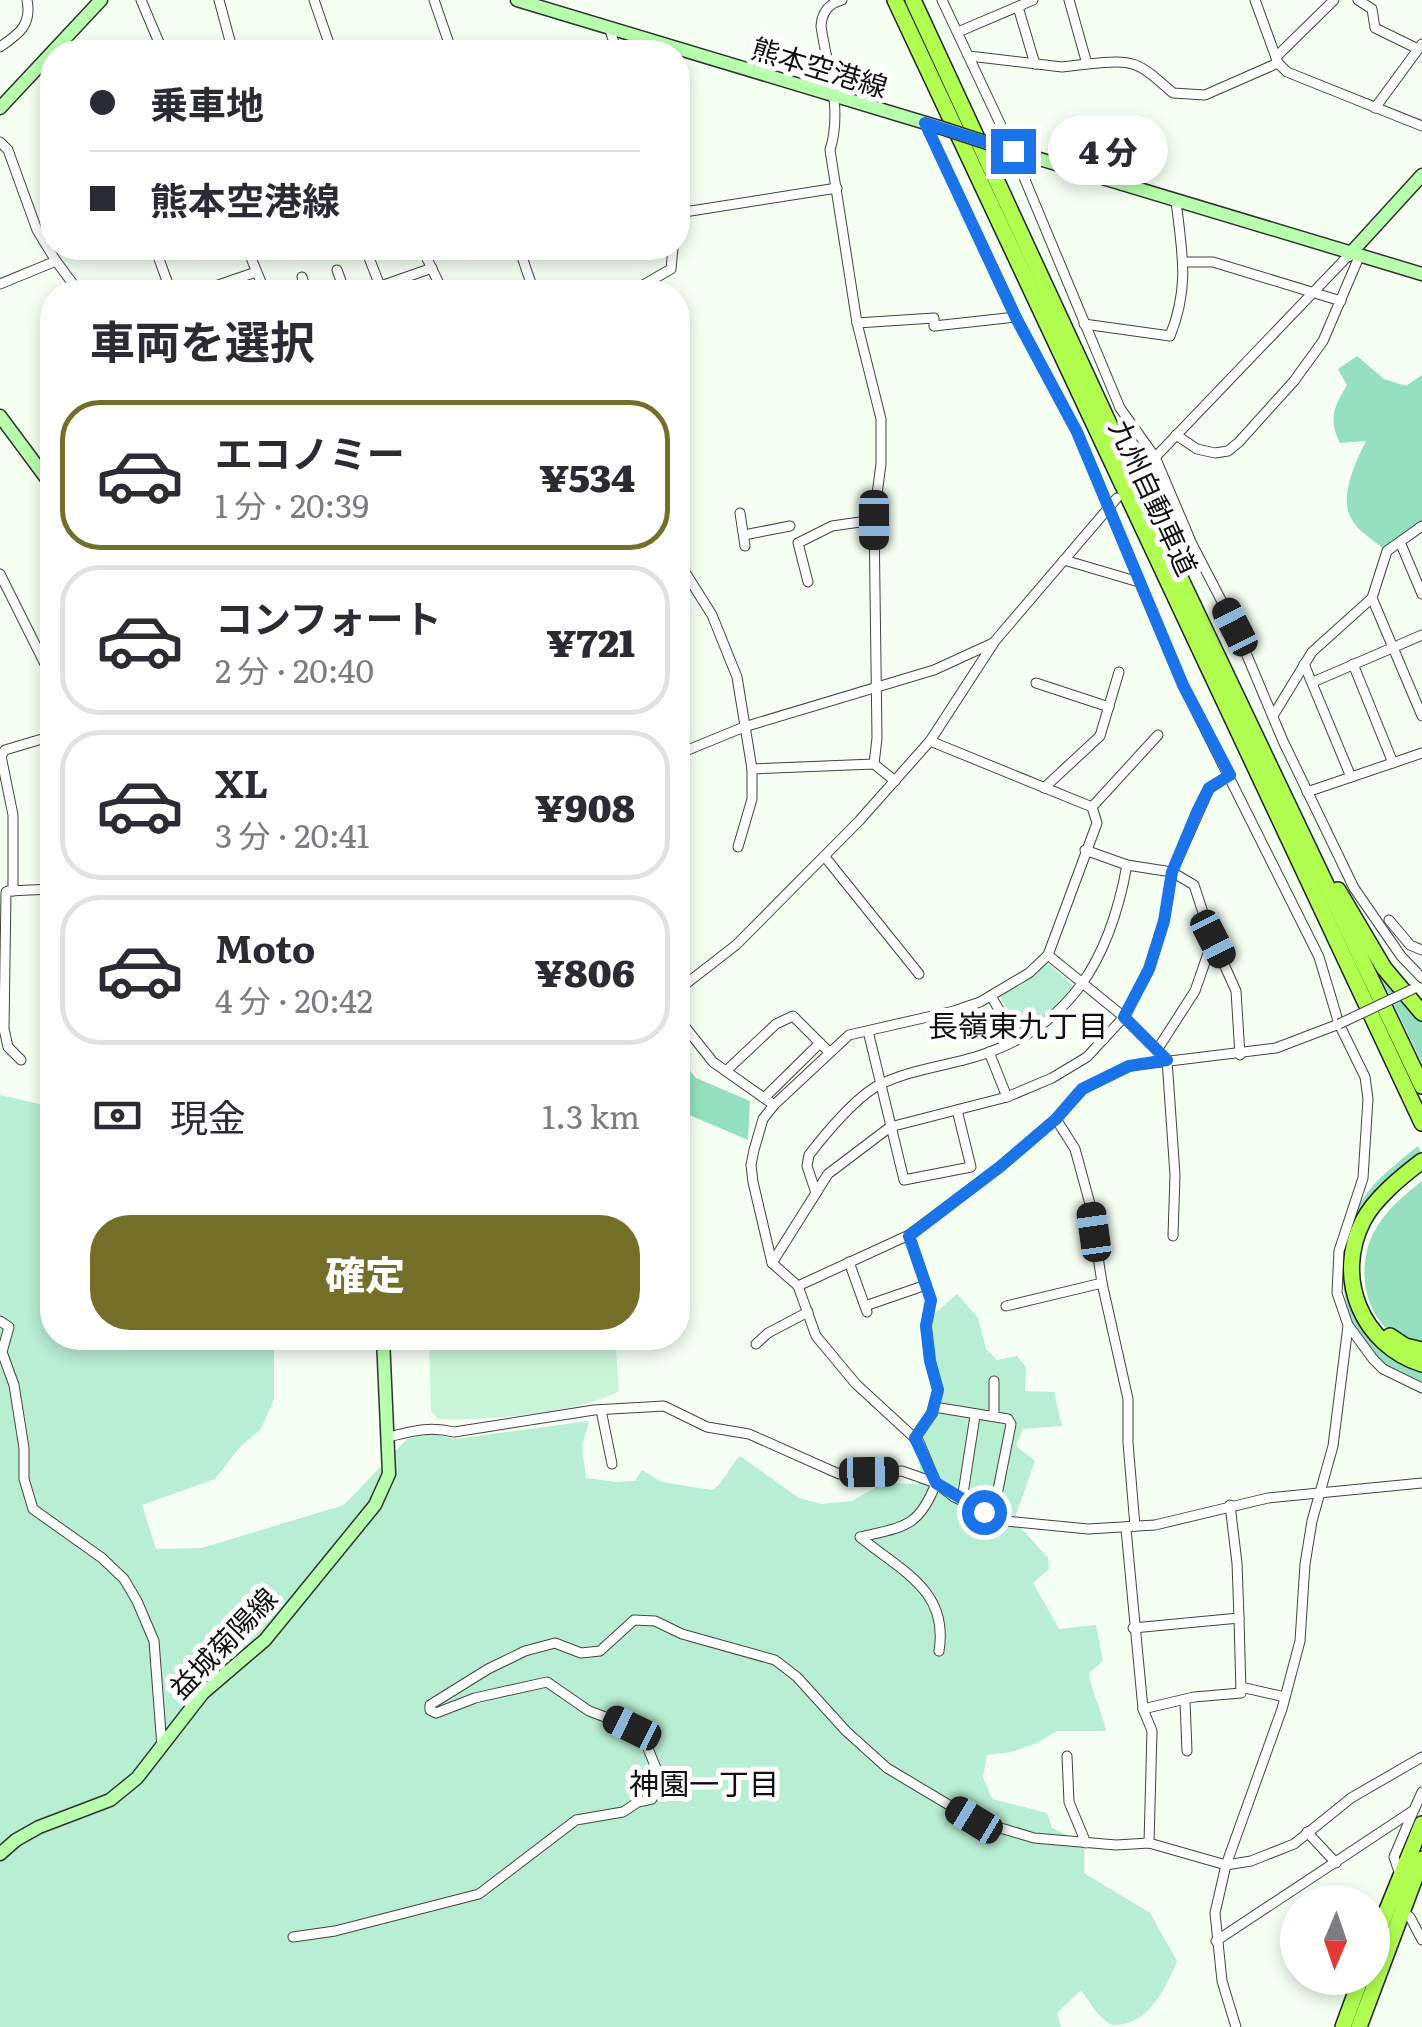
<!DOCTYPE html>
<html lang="ja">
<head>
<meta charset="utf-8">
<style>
  body { margin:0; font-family:Literata,"Noto Sans JP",serif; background:#f7f7f7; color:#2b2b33; height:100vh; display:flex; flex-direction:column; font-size:38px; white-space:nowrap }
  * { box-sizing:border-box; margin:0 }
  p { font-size:32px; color:#7c7c81 }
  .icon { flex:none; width:55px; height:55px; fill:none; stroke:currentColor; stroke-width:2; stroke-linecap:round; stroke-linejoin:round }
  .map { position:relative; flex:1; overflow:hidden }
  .side { position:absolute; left:40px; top:280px; width:650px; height:1070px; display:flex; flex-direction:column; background:#fff; border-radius:40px; box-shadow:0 5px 15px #0003 }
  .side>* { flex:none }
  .top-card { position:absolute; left:40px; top:40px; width:650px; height:220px; border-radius:40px; box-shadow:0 5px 15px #0003; display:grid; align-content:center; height:220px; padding:0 50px; background:#fff }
  .needle { width:65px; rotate:182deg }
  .controls { position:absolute; left:1280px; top:1885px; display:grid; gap:20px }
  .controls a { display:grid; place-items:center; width:110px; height:110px; border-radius:50%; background:#fff; box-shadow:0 5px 15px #0003; font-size:50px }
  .end { position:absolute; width:45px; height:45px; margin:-22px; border:12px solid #1a73e8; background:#fff; box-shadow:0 0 0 5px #fff }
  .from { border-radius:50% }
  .bubble { position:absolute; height:70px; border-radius:35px; background:#fff; box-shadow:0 5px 15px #0003; font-size:32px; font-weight:800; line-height:70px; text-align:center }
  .car { position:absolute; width:30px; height:60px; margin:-30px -15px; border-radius:12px; box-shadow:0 0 8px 2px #0007; background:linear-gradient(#222 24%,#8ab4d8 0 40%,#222 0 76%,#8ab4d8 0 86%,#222 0) }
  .top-card b { display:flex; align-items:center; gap:35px; height:95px; font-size:38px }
  .top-card b+b { border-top:2px solid #e1e1e2 }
  .top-card i { width:25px; height:25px; background:#2b2b33 }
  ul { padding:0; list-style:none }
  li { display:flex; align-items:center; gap:30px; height:150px; margin:0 20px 15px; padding:0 30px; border:5px solid #e1e1e2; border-radius:40px }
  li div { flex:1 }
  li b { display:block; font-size:38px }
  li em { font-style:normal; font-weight:800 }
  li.current { border-color:#736f28 }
  li>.icon { width:90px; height:90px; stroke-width:1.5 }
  h2 { padding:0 50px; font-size:45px; line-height:120px }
  .pay { display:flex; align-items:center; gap:25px; height:110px; padding:0 50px; font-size:38px }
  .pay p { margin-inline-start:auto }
  .cta { display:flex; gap:20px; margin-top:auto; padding:20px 50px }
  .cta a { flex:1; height:115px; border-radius:40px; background:#736f28; color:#fff; font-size:40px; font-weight:800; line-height:115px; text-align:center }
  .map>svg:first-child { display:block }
  .green { fill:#b8eed1 }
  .forest { fill:#95e0be }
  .pitch { fill:#caf4d8 }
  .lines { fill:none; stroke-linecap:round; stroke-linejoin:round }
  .street-casing { stroke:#434343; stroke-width:11 }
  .secondary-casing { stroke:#323232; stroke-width:15 }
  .highway-casing { stroke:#212121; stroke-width:18 }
  .street { stroke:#fff; stroke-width:9 }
  .secondary { stroke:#b7ffad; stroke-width:12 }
  .highway { stroke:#b0ff50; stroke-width:15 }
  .street-bridge-casing { stroke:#434343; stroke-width:11; stroke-linecap:butt }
  .secondary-bridge-casing { stroke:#323232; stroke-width:15; stroke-linecap:butt }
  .street-bridge { stroke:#fff; stroke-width:9 }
  .secondary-bridge { stroke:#b7ffad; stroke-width:12 }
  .route { stroke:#1a73e8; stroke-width:12 }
  .labels { text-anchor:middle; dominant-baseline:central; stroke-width:10; stroke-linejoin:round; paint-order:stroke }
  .street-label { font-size:28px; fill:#101010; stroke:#fff }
  .neighbourhood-label { font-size:30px; fill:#101010; stroke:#fff }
</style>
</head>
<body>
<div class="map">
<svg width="1422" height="2027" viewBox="0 0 1422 2027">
  <rect width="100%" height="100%" fill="#f5fff2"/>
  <g class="green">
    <path d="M1047 962 1075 987C1059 1005 1040 1027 1016 1030L1000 996 1026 981Z"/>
    <path d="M0 1095 52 1107V1338H274V1399L261 1429 240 1447 215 1479 142 1505 156 1549 202 1548 344 1505 407 1439 431 1434 455 1439 589 1421 582 1446 586 1478 616 1482 635 1481 642 1470 662 1482 712 1490C726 1482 728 1467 740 1456L799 1498 821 1504 852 1501 883 1483 919 1484 921 1437 937 1414 942 1389 934 1358 933 1315 957 1294 978 1318 986 1349 997 1360 1017 1356 1026 1367 1025 1391 1054 1392 1062 1426 1023 1429 1016 1446 1035 1461 1014 1520 1048 1558 1049 1569 1033 1583 1059 1629 1096 1625 1103 1661 1089 1673C1092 1694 1102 1710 1106 1731H1057L1037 1743 1011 1752 987 1755 983 1777 992 1799 1047 1813 1052 1828 1084 1843V1873L1150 1913 1177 1961C1167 1985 1149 2027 1112 2025 1099 2019 1089 2001 1081 1990L1057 2013 1061 2027H0Z"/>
  </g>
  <g class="forest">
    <path d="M1357 356 1384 379 1406 386 1422 375V526L1387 551C1376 542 1357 531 1351 518 1339 497 1356 461 1366 441L1340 443C1328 419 1334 407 1347 385L1338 369Z"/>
    <polygon points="1386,978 1422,1020 1422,1063 1382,980"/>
    <polygon points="678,1056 696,1078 750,1101 748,1140 685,1113 678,1126"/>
    <path d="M1418 1146 1422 1154 1346 1253C1340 1308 1369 1354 1422 1371V1382C1340 1359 1321 1258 1367 1193 1380 1176 1401 1160 1418 1146Z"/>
    <path d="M1422 1181V1344C1415 1342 1406 1341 1399 1337 1363 1319 1356 1265 1374 1232 1385 1211 1403 1196 1422 1181Z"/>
  </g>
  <path class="pitch" d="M429 1338H615L619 1391C573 1415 489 1420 438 1419L431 1411Z"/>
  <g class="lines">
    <g class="street-casing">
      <g id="street">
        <polyline points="141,0 163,52"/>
        <polyline points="219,0 233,52"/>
        <polyline points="314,0 332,52"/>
        <polyline points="434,0 452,52"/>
        <path d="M842 0C828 4 822 12 821 26 827 68 843 108 830 150L857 323 881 419V464L874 517 877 738 874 764"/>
        <polyline points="942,0 1013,151 1120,408 1155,457 1192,544 1235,627 1283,741 1354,888 1401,956 1422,978"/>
        <path d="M1069 0 1087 64C1135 59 1137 61 1173 93L1205 95 1278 63"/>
        <polyline points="1255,0 1278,63 1287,72 1422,126"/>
        <polyline points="1358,0 1372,9 1375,28 1418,49"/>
        <polyline points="1018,7 1035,64"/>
        <polyline points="609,27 617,52"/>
        <polyline points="958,32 1033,0"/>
        <path d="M0 47C19 34 32 25 27 0"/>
        <polyline points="969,56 1062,67 1087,64"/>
        <polyline points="1276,57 1334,0"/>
        <polyline points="1375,108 1422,44"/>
        <polyline points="925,123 1016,317 1077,432 1183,685 1319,957 1339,1024 1365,1077 1368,1099 1363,1178 1339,1251 1337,1293 1348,1325 1373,1359 1383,1369 1422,1388"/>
        <polyline points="0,142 8,150 37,230 56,261"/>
        <polyline points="678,213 837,188"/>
        <polyline points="155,248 171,292"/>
        <polyline points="247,248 265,292"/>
        <polyline points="422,248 443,292"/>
        <polyline points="519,248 534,292"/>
        <polyline points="366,250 380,286"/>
        <polyline points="1183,262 1213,262 1341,301"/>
        <polyline points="337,270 345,292"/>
        <polyline points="302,277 307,292"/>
        <polyline points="0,284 56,261 79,292"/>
        <polyline points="198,292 256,272"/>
        <polyline points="364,292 432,268"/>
        <polyline points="631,292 671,269 673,248"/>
        <polyline points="857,323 934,318 934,326 1016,317"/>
        <path d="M1084 324 1170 336C1190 286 1182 253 1176 201"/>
        <polyline points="1176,435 1197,449 1215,453 1228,451 1239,442 1294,381 1323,341 1359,257"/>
        <polyline points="1143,470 1349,255"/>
        <polyline points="740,513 745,546"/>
        <polyline points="744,535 790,526"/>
        <polyline points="1400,542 1422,594"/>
        <polyline points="1064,560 1139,582"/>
        <polyline points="678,561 712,615 737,677 752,769 874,764 895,781"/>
        <polyline points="0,574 52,678"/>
        <polyline points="808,582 798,543 832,526 874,520"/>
        <polyline points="1372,598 1422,716"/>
        <polyline points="1304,664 1351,777"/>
        <polyline points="1353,664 1393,763"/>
        <polyline points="1313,682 1422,635"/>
        <polyline points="1036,683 1109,707"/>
        <polyline points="1273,716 1312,652 1372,598 1387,551 1422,526"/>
        <path d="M930 741 1092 807 1097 823 1048 955 1029 973 980 1002 954 1011 849 1035 774 1105 763 1119 754 1150 751 1165 753 1182 772 1263 798 1286 816 1336 856 1384 919 1442 936 1483C919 1528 903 1527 860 1537 901 1571 949 1590 939 1651"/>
        <polyline points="678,754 744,727 934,670 993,643"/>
        <polyline points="1044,788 1100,736 1119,672"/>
        <polyline points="1307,792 1422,753"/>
        <polyline points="1092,807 1158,735"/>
        <polyline points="738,847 752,799 752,769"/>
        <polyline points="1085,850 1127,865 1172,872 1194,885 1209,931 1236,991 1240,1055"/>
        <polyline points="825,857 919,974"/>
        <polyline points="8,891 52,889"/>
        <polyline points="13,891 13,815 1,756 5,750 52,736"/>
        <polyline points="6,892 4,1029 8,1047 21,1060"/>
        <polyline points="1389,920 1410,945 1422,950"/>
        <polyline points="1048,955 1124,1017 1167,1060 1175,1175 1173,1236"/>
        <polyline points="678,990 736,945 859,821 930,741 995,641 1117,498"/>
        <polyline points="991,996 1016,1039"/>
        <polyline points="678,1018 713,1062 774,1105"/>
        <polyline points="868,1031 904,1180 971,1167 957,1110"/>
        <polyline points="1157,1050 1195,991 1213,939"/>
        <polyline points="989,1052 1007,1097"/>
        <polyline points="726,1071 776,1024 793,1016 828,1051"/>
        <polyline points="764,1098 820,1043"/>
        <polyline points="1056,1119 1075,1149 1090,1204 1102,1283 1128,1399 1128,1443 1135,1526"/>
        <path d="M816 1193 807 1166 809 1155C825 1134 856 1097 879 1085 909 1070 944 1066 975 1057 1071 1028 1110 959 1127 865"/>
        <polyline points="909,1235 931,1300 926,1326 930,1361 938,1390 932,1413 915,1438"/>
        <polyline points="849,1262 867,1312"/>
        <polyline points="772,1263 828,1174 890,1127 1007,1097 1052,1078 1087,1057 1124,1017 1149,969 1164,921 1172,872 1209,789 1229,775"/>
        <polyline points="798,1286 909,1235 1001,1166 1056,1119 1083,1089 1129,1066 1276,1048 1339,1024"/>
        <polyline points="865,1306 926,1285"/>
        <polyline points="1006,1306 1102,1283"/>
        <polyline points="0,1321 9,1327 2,1352 14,1385 24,1448 24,1479 33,1509 102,1558 124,1579 137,1601 154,1641 162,1747"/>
        <polyline points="756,1344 768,1333 808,1312"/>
        <polyline points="934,1407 1008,1419 1011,1424 993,1515"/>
        <polyline points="601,1410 612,1464"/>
        <polyline points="994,1416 994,1381"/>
        <path d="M388 1437C413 1431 429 1426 454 1432L594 1410 664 1406 707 1427 749 1434 839 1474 902 1471 936 1483 954 1497 1006 1521 1088 1529 1155 1525 1268 1498 1422 1483"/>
        <polyline points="962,1500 975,1416"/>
        <polyline points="1126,1529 1143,1709 1152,1731 1149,1843"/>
        <polyline points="1133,1628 1239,1618 1237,1563 1230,1505"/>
        <polyline points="1241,1687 1285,1697"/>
        <polyline points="1185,1701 1187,1751"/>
        <polyline points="1143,1709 1194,1697 1241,1693 1239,1618"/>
        <polyline points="1067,1756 1069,1802 1086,1843"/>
        <polyline points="1307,1832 1336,1863"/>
        <polyline points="1400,1875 1394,1857 1413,1812"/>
        <polyline points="1401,1911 1410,1917 1422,1940"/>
        <polyline points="293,1937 335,1931 479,1894 576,1820 623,1812 638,1802 652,1799 660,1784 658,1773 647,1746 632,1727 589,1711 547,1682 475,1698 436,1713 430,1710 430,1705 488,1669 525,1651 555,1643 581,1653 600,1651 634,1620 655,1621 682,1634 775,1660 797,1677 846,1731 887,1768 974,1820 1034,1838 1116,1845 1149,1843 1226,1865 1251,1861 1294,1844 1351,1798 1422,1757"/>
        <polyline points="1216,1941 1414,1810 1422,1792"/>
        <polyline points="1236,2027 1222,1981 1215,1913 1226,1865 1282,1709 1300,1641 1305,1564 1312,1521 1333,1446 1348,1326"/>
      </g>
    </g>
    <g class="secondary-casing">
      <g id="secondary">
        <polyline points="517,0 939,127"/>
        <polyline points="0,108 101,0"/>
        <polyline points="1003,148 1422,274"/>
        <polyline points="1349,255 1422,175"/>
        <polyline points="0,416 52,486"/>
        <polyline points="0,1854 16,1840 39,1827 110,1800 137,1778 203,1693 265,1640 375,1505 389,1474 383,1338"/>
      </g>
    </g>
    <g class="highway-casing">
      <g id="highway">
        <polyline points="895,0 1422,1123"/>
        <polyline points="913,0 1185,588 1422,1086"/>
        <polyline points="1338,890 1384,968 1422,1013"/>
        <path d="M1422 1161C1401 1177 1375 1198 1363 1221 1334 1278 1362 1345 1422 1364"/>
        <polyline points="1390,1336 1405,1346 1422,1350"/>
        <polyline points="1372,1947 1422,1824"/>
        <polyline points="1343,2027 1361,1978"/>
        <polyline points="1359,2027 1422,1859"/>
      </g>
    </g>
    <use href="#street" class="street"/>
    <use href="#secondary" class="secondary"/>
    <use href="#highway" class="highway"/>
    <g class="street-bridge-casing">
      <polyline id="street-bridge" points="1339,1024 1413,989"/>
    </g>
    <g class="secondary-bridge-casing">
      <polyline id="secondary-bridge" points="939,127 1003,148"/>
    </g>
    <use href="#street-bridge" class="street-bridge"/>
    <use href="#secondary-bridge" class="secondary-bridge"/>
  </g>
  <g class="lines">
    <polyline class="route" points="984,1512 936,1483 915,1438 932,1413 938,1390 930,1361 926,1326 931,1300 909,1236 1001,1166 1056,1119 1082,1089 1129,1066 1167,1060 1124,1017 1149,969 1164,921 1172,872 1197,812 1209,788 1230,775 1183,685 1077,432 1016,318 925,123 1013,151"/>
  </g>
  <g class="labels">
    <g class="street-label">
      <text transform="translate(820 66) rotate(17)">熊本空港線</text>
      <text transform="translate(1155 497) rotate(65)">九州自動車道</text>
      <text transform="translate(222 1642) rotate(-46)">益城菊陽線</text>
    </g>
    <g class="neighbourhood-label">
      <text x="1018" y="1024">長嶺東九丁目</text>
      <text x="704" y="1782">神園一丁目</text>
    </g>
  </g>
</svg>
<div class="controls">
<a><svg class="needle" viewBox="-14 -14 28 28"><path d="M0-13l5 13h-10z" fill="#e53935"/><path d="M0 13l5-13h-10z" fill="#7c7c81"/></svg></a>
</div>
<i class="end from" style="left:984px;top:1512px"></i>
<i class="end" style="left:1013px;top:151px"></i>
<div class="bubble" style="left:1048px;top:115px;width:120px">4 分</div>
<i class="car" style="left:874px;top:520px;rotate:180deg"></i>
<i class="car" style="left:1235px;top:627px;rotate:333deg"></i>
<i class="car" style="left:1213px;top:939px;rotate:153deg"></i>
<i class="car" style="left:1094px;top:1232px;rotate:352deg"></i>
<i class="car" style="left:869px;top:1472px;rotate:89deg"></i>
<i class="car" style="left:632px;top:1728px;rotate:296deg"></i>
<i class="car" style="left:974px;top:1820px;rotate:301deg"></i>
<div class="top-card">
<b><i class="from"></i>乗車地</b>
<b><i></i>熊本空港線</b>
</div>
<section class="side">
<h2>車両を選択</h2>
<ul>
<li class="current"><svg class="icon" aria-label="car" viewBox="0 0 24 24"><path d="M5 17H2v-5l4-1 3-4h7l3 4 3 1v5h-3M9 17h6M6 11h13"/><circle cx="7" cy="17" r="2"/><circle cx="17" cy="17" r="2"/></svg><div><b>エコノミー</b><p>1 分 · 20:39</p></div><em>¥534</em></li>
<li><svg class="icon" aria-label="car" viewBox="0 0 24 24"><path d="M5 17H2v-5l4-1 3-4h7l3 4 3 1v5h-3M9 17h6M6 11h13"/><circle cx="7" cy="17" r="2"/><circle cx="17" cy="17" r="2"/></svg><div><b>コンフォート</b><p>2 分 · 20:40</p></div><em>¥721</em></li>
<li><svg class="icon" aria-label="car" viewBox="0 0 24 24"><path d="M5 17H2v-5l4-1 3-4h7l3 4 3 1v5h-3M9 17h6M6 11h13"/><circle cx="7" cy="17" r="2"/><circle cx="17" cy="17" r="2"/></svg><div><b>XL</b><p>3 分 · 20:41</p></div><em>¥908</em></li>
<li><svg class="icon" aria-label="car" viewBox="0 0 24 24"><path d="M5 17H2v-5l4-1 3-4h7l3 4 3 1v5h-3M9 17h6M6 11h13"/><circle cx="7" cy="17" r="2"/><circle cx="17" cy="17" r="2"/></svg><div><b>Moto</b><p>4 分 · 20:42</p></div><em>¥806</em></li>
</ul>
<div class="pay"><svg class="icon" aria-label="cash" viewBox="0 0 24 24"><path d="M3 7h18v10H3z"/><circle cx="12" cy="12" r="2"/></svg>現金<p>1.3 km</p></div>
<div class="cta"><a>確定</a></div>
</section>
</div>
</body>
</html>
